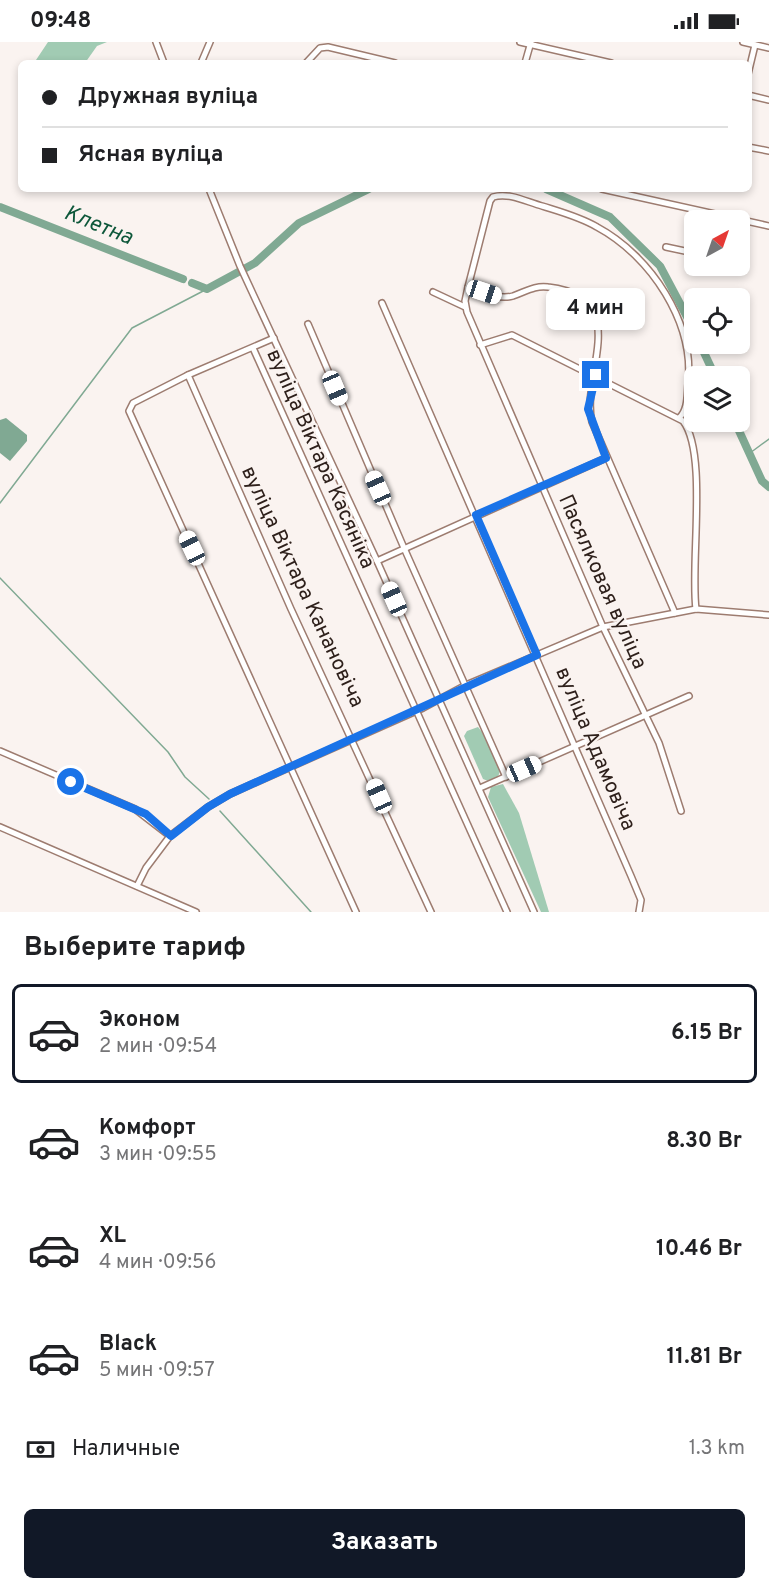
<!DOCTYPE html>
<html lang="ru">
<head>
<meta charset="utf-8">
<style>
  body { margin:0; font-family:Overpass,sans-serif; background:#f2f2f2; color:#202124; height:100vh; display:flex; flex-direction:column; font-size:22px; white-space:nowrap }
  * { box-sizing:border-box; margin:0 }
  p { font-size:20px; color:#757577 }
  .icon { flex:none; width:33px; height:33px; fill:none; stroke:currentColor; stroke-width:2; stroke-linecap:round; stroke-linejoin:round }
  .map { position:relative; height:870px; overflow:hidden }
  .sheet { display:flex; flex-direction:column; background:#fff; flex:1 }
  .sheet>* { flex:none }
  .banner { position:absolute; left:18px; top:18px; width:734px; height:132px; border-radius:9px; box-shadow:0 3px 9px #0003; display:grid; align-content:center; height:132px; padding:0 24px; background:#fff }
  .needle { width:39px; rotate:40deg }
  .tools { position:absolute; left:684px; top:168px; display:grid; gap:12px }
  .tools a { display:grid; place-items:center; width:66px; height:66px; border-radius:9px; background:#fff; box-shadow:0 3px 9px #0003; font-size:30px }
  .end { position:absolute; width:27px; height:27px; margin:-14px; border:8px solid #1a73e8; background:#fff; box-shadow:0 0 0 3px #fff }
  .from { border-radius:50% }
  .bubble { position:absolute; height:42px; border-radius:9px; background:#fff; box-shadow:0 3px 9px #0003; font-size:20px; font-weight:700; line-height:42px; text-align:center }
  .car { position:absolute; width:18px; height:36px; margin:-18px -9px; border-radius:8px; box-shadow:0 0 4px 2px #0007; background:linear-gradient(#fff 24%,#345 0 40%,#fff 0 76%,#345 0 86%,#fff 0) }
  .banner b { display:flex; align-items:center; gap:21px; height:57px; font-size:22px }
  .banner b+b { border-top:2px solid #e0e0e0 }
  .banner i { width:15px; height:15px; background:#202124 }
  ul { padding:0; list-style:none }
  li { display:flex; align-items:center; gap:18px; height:99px; margin:0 12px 9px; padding:0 12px; border:3px solid transparent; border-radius:9px }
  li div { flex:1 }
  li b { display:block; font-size:22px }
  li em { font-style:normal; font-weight:700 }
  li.selected { border-color:#111827 }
  li>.icon { width:54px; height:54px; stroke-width:1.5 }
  h2 { padding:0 24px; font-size:27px; line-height:72px }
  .pay { display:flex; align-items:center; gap:15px; height:66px; padding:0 24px; font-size:22px }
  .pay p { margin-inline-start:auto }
  .primary-button { display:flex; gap:12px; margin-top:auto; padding:12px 24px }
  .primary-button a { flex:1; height:69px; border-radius:9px; background:#111827; color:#fff; font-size:24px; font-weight:700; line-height:69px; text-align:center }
  .status { display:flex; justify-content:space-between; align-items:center; height:42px; padding:0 30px; background:#fff; direction:ltr }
  .status svg { height:16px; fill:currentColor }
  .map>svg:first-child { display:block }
  .forest { fill:#a1cbb3 }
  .water { fill:#80a993 }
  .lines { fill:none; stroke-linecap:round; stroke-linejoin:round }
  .stream { stroke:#80a993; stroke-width:1.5 }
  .river { stroke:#80a993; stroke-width:8 }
  .minor-casing { stroke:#9d7c70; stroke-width:8 }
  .minor { stroke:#fff; stroke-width:5 }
  .route { stroke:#1a73e8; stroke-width:8 }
  .labels { text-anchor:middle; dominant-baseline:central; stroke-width:4.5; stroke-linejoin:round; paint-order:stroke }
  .street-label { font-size:21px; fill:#2e201b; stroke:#faf3f0 }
  .water-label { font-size:22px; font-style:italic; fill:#0d573a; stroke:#faf3f0 }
</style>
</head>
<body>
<div class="status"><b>09:48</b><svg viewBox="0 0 49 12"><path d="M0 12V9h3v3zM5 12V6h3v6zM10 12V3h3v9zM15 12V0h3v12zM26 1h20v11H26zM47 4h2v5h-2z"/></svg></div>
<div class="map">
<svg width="769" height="870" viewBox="0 0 769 870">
  <rect width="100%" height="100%" fill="#faf3f0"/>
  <g class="forest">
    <polygon points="48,0 107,0 97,4 85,21 38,21 36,18"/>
    <polygon points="478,685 482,690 500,729 498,735 488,739 483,737 464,694 467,689"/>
    <polygon points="503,742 519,771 549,870 541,870 488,755 491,745"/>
  </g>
  <polygon class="water" points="6,376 27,393 27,399 10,419 0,411 0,378"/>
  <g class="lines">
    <g class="stream">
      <polyline points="750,411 769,397"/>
      <polyline points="0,461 132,286 207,247"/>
      <polyline points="0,536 168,710 185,735 209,757"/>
      <polyline points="220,769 311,870"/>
    </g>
    <g class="river">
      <polyline points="546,147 610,175 660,224 694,288"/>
      <polyline points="0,165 183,237"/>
      <polyline points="192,241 207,247 255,221 299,181 369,147"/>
      <polyline points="700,302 715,334"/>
      <polyline points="735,380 762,439 769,445"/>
    </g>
    <g class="minor-casing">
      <g id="minor">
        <polyline points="156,0 164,21"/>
        <polyline points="520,0 611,21"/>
        <polyline points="743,0 769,6"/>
        <polyline points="201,21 210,0"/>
        <polyline points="306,21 320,6 328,5 395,21"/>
        <polyline points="525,21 531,0"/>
        <polyline points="748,32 755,3"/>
        <polyline points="748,53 769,58"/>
        <polyline points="748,105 769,109"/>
        <polyline points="209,147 240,224 377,519 534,870"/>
        <polyline points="602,147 769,184"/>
        <polyline points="666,205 694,211"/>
        <path d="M468 245C482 250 498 258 513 254 525 250 535 243 548 245 635 255 580 333 592 380L675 571"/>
        <polyline points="433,250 465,265"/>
        <polyline points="382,261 631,834 641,858 639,870"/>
        <polyline points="308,282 404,506 506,735"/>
        <polyline points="274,296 188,333 133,361 129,369 356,870"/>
        <path d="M480 303 512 293 683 379C708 411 690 522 696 567"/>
        <polyline points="253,306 507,870"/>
        <polyline points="188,333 291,567 431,870"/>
        <path d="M679 376C688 368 687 354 688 342 695 281 651 214 597 185 580 175 561 170 542 164 527 160 509 150 493 155L490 159 468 245 465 259 467 270 603 585 659 701 681 769"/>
        <polyline points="377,519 606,416"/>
        <polyline points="0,709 135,767 170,794 146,826 137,844"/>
        <polyline points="480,746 689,654"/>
        <polyline points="0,785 196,870"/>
        <polyline points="170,794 208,765 230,752 423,666 466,643 603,585 696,567 769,573"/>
      </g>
    </g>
    <use href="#minor" class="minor"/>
  </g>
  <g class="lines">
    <polyline class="route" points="71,740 146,772 171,794 208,765 230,752 537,613 476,473 606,416 588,367 596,333"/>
  </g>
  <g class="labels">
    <g class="street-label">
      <text transform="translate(320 417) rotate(66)">вуліца Віктара Касяніка</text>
      <text transform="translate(602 540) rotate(66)">Пасялковая вуліца</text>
      <text transform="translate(302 545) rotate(65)">вуліца Віктара Канановіча</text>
      <text transform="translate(595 707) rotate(67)">вуліца Адамовіча</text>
    </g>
    <g class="water-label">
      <text transform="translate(98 184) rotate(22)">Клетна</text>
    </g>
  </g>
</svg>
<div class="tools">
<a><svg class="needle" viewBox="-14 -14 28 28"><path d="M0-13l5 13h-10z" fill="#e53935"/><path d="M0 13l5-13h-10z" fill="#757577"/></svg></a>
<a><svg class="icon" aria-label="locate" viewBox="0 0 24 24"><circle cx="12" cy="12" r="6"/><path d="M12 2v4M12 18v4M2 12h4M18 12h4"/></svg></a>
<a><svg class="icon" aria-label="layers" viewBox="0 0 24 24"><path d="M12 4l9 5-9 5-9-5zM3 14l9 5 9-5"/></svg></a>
</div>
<i class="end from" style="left:71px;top:740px"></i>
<i class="end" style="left:596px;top:333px"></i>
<div class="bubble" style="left:546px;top:246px;width:99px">4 мин</div>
<i class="car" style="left:484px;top:250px;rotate:108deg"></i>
<i class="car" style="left:335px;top:346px;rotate:157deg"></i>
<i class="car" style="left:378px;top:446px;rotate:336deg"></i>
<i class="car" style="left:192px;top:506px;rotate:335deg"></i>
<i class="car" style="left:394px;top:557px;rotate:336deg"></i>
<i class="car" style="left:524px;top:727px;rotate:66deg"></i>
<i class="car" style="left:379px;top:754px;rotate:336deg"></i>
<div class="banner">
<b><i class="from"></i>Дружная вуліца</b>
<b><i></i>Ясная вуліца</b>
</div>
</div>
<section class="sheet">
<h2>Выберите тариф</h2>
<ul>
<li class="selected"><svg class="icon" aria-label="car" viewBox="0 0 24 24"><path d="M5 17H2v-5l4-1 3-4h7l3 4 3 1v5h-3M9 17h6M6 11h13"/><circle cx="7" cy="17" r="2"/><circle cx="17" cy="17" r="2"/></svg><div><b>Эконом</b><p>2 мин · 09:54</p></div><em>6.15 Br</em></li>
<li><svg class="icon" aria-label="car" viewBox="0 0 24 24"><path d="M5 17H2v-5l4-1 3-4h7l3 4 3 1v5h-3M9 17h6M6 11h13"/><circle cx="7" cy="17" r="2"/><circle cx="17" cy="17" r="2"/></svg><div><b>Комфорт</b><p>3 мин · 09:55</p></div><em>8.30 Br</em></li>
<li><svg class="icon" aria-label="car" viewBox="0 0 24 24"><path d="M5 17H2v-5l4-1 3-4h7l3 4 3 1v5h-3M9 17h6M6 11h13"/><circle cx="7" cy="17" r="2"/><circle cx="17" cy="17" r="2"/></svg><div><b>XL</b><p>4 мин · 09:56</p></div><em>10.46 Br</em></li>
<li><svg class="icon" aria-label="car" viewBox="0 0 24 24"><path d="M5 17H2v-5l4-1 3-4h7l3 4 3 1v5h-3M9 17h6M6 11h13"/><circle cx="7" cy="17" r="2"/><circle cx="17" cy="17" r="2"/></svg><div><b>Black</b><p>5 мин · 09:57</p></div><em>11.81 Br</em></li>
</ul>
<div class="pay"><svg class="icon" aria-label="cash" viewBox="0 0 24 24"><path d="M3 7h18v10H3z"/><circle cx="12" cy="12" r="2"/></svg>Наличные<p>1.3 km</p></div>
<div class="primary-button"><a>Заказать</a></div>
</section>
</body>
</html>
